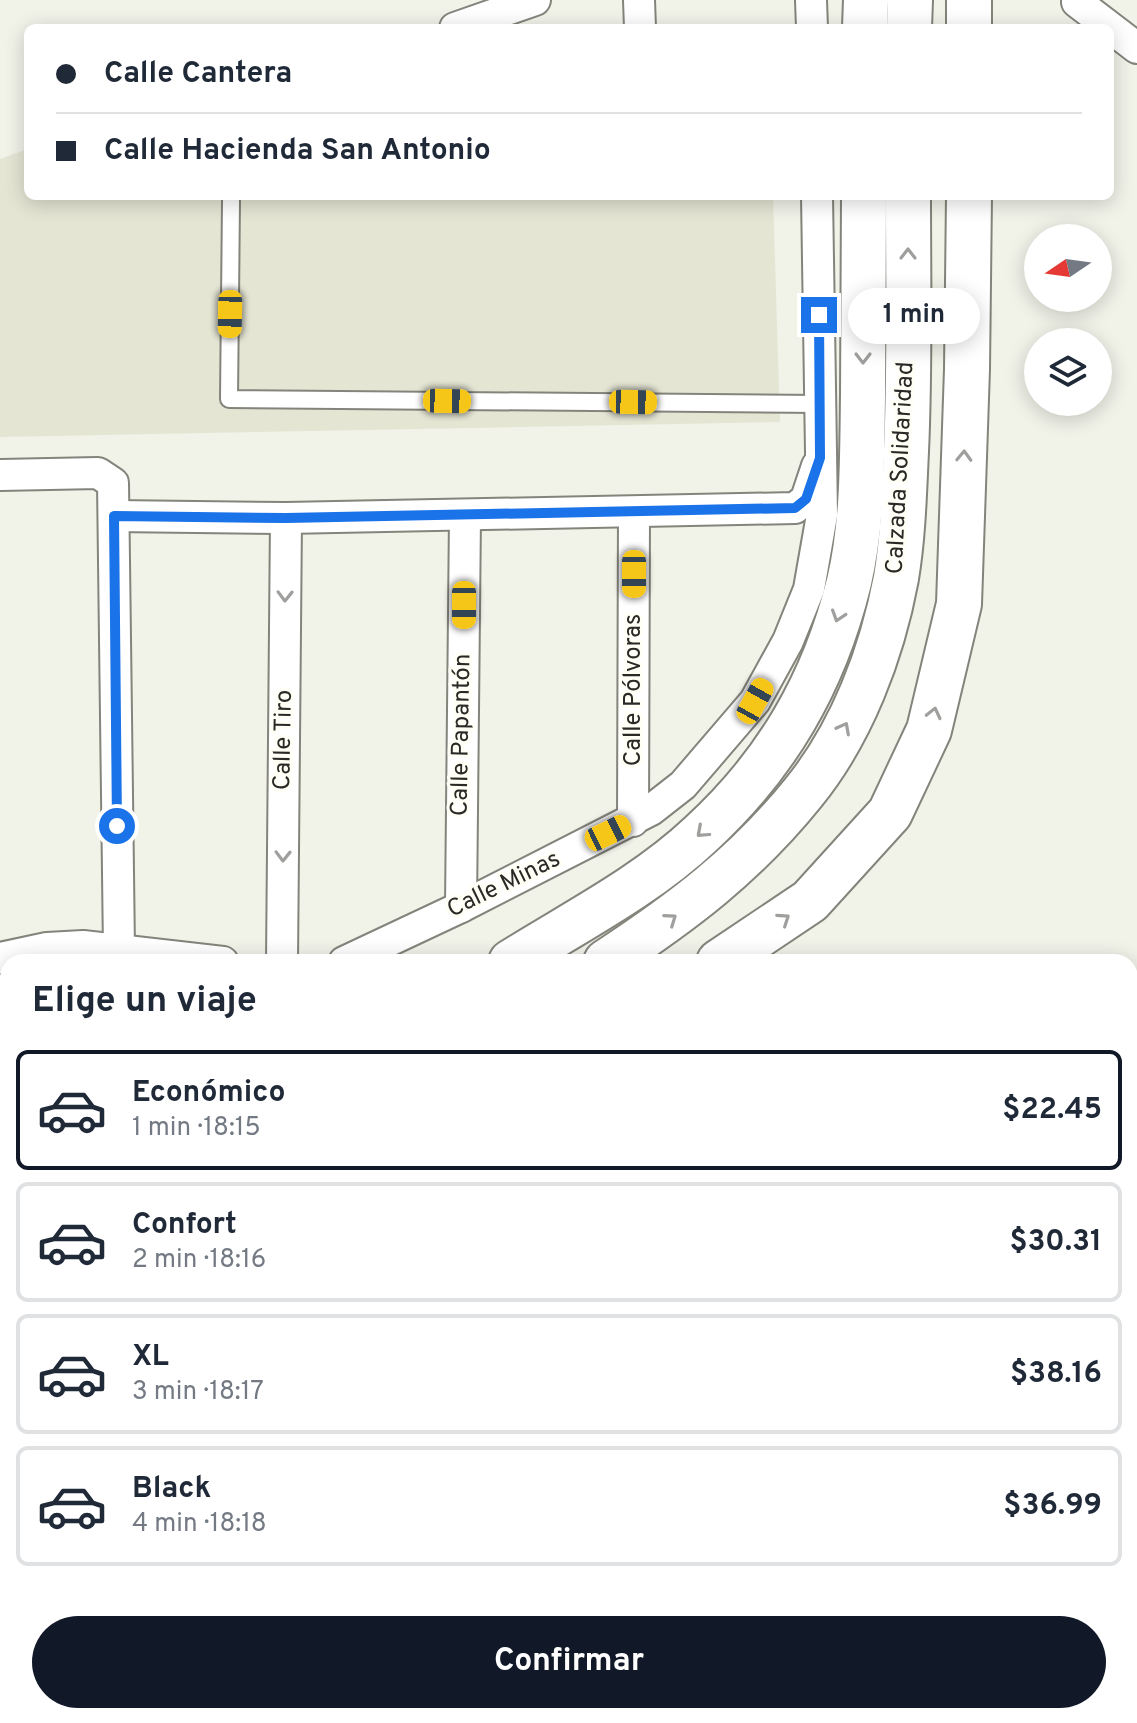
<!DOCTYPE html>
<html lang="es">
<head>
<meta charset="utf-8">
<style>
  body { margin:0; font-family:Overpass,sans-serif; background:#f2f2f3; color:#1f2937; height:100vh; display:flex; flex-direction:column; font-size:30px; white-space:nowrap }
  * { box-sizing:border-box; margin:0 }
  p { font-size:26px; color:#747a83 }
  .icon { flex:none; width:44px; height:44px; fill:none; stroke:currentColor; stroke-width:2; stroke-linecap:round; stroke-linejoin:round }
  .map { position:relative; flex:1; overflow:hidden }
  .sheet { position:absolute; left:0px; top:954px; width:1138px; height:770px; display:flex; flex-direction:column; background:#fff; border-radius:24px 24px 0 0; box-shadow:0 4px 20px #0003 }
  .sheet>* { flex:none }
  .hud { position:absolute; left:24px; top:24px; width:1090px; height:176px; border-radius:12px; box-shadow:0 4px 20px #0003; display:grid; align-content:center; height:176px; padding:0 32px; background:#fff }
  .needle { width:52px; rotate:257deg }
  .tools { position:absolute; left:1024px; top:224px; display:grid; gap:16px }
  .tools a { display:grid; place-items:center; width:88px; height:88px; border-radius:50%; background:#fff; box-shadow:0 4px 20px #0003; font-size:40px }
  .end { position:absolute; width:36px; height:36px; margin:-18px; border:10px solid #1a73e8; background:#fff; box-shadow:0 0 0 4px #fff }
  .from { border-radius:50% }
  .bubble { position:absolute; height:56px; border-radius:28px; background:#fff; box-shadow:0 4px 20px #0003; font-size:26px; font-weight:700; line-height:56px; text-align:center }
  .car { position:absolute; width:24px; height:48px; margin:-24px -12px; border-radius:10px; box-shadow:0 0 6px 2px #0007; background:linear-gradient(#f5c518 24%,#345 0 40%,#f5c518 0 76%,#345 0 86%,#f5c518 0) }
  .hud b { display:flex; align-items:center; gap:28px; height:76px; font-size:30px }
  .hud b+b { border-top:2px solid #e0e1e3 }
  .hud i { width:20px; height:20px; background:#1f2937 }
  ul { padding:0; list-style:none }
  li { display:flex; align-items:center; gap:24px; height:120px; margin:0 16px 12px; padding:0 16px; border:4px solid #e0e1e3; border-radius:12px }
  li div { flex:1 }
  li b { display:block; font-size:30px }
  li em { font-style:normal; font-weight:700 }
  li.selected { border-color:#111827 }
  li>.icon { width:72px; height:72px; stroke-width:1.5 }
  h2 { padding:0 32px; font-size:36px; line-height:96px }
  .action { display:flex; gap:16px; margin-top:auto; padding:16px 32px }
  .action a { flex:1; height:92px; border-radius:48px; background:#111827; color:#fff; font-size:32px; font-weight:700; line-height:92px; text-align:center }
  .map>svg:first-child { display:block }
  .built { fill:#e5e5d4 }
  .lines { fill:none; stroke-linecap:round; stroke-linejoin:round }
  .lane-casing { stroke:#84847c; stroke-width:20 }
  .street-casing { stroke:#84847c; stroke-width:34 }
  .secondary-casing { stroke:#84847c; stroke-width:48 }
  .lane { stroke:#fff; stroke-width:16 }
  .street { stroke:#fff; stroke-width:30 }
  .secondary { stroke:#fff; stroke-width:44 }
  .oneway { stroke:#9f9f9d }
  .route { stroke:#1a73e8; stroke-width:10 }
  .labels { text-anchor:middle; dominant-baseline:central; stroke-width:6; stroke-linejoin:round; paint-order:stroke }
  .street-label { font-size:24px; fill:#292926; stroke:#fffff6 }
</style>
</head>
<body>
<div class="map">
<svg width="1137" height="1723" viewBox="0 0 1137 1723">
  <rect width="100%" height="100%" fill="#f1f2e8"/>
  <polygon class="built" points="28,149 28,196 773,196 780,422 0,437 0,159"/>
  <g class="lines">
    <g class="lane-casing">
      <polyline id="lane" points="231,201 229,399 820,404"/>
    </g>
    <g class="street-casing">
      <g id="street">
        <polyline points="639,0 640,28"/>
        <polyline points="811,0 812,28"/>
        <polyline points="1077,2 1137,48"/>
        <polyline points="455,28 535,0"/>
        <polyline points="0,475 98,473 113,483 119,950"/>
        <polyline points="114,516 286,518 795,508 806,499 817,466"/>
        <polyline points="633,821 634,512"/>
        <polyline points="461,907 465,515"/>
        <polyline points="0,958 47,948 83,946 223,962"/>
        <polyline points="282,962 286,518"/>
        <polyline points="344,962 461,907 651,810 683,785 755,701 788,641 809,589 822,515 817,196"/>
        <polyline points="658,1716 688,1723"/>
        <polyline points="207,1723 209,1716"/>
        <polyline points="265,1723 270,1716"/>
        <polyline points="530,1723 536,1716"/>
        <polyline points="883,1723 883,1716"/>
      </g>
    </g>
    <g class="secondary-casing">
      <g id="secondary">
        <polyline points="969,0 969,28"/>
        <polyline points="865,28 866,0"/>
        <polyline points="909,28 910,0"/>
        <path d="M511 962C575 922 646 886 701 834 777 764 824 683 849 582 863 523 862 457 863 396 863 329 864 263 864 196"/>
        <path d="M606 962C682 912 745 865 803 793 852 733 882 653 896 578 903 536 904 493 906 451 910 366 908 281 908 196"/>
        <polyline points="719,962 810,901 890,813 929,730 959,604 967,369 969,196"/>
        <polyline points="0,1027 8,1024"/>
        <polyline points="0,1323 8,1327"/>
        <polyline points="0,1504 8,1469"/>
        <polyline points="0,1681 8,1647"/>
        <polyline points="26,1723 29,1716"/>
      </g>
    </g>
    <use href="#lane" class="lane"/>
    <use href="#street" class="street"/>
    <use href="#secondary" class="secondary"/>
  </g>
  <defs><path id="oneway-chevron" d="M-2-3.5L2.5 0L-2 3.5" fill="none" stroke-width="1.6" stroke-linecap="round" stroke-linejoin="round" transform="scale(2)"/></defs>
  <g class="oneway">
    <use href="#oneway-chevron" transform="translate(908 254) rotate(-90)"/>
    <use href="#oneway-chevron" transform="translate(863 358) rotate(90)"/>
    <use href="#oneway-chevron" transform="translate(964 456) rotate(-88)"/>
    <use href="#oneway-chevron" transform="translate(285 596) rotate(91)"/>
    <use href="#oneway-chevron" transform="translate(838 616) rotate(108)"/>
    <use href="#oneway-chevron" transform="translate(934 713) rotate(-77)"/>
    <use href="#oneway-chevron" transform="translate(844 728) rotate(-62)"/>
    <use href="#oneway-chevron" transform="translate(702 832) rotate(138)"/>
    <use href="#oneway-chevron" transform="translate(283 856) rotate(91)"/>
    <use href="#oneway-chevron" transform="translate(671 919) rotate(-35)"/>
    <use href="#oneway-chevron" transform="translate(784 919) rotate(-34)"/>
  </g>
  <g class="lines">
    <polyline class="route" points="117,826 114,516 286,518 795,508 806,499 820,458 819,315"/>
  </g>
  <g class="labels">
    <g class="street-label">
      <text transform="translate(901 468) rotate(-87)">Calzada Solidaridad</text>
      <text transform="translate(634 690) rotate(-90)">Calle Pólvoras</text>
      <text transform="translate(462 735) rotate(-89)">Calle Papantón</text>
      <text transform="translate(284 740) rotate(-89)">Calle Tiro</text>
      <text transform="translate(504 885) rotate(-26)">Calle Minas</text>
    </g>
  </g>
</svg>
<div class="tools">
<a><svg class="needle" viewBox="-14 -14 28 28"><path d="M0-13l5 13h-10z" fill="#e53935"/><path d="M0 13l5-13h-10z" fill="#747a83"/></svg></a>
<a><svg class="icon" aria-label="layers" viewBox="0 0 24 24"><path d="M12 4l9 5-9 5-9-5zM3 14l9 5 9-5"/></svg></a>
</div>
<i class="end from" style="left:117px;top:826px"></i>
<i class="end" style="left:819px;top:315px"></i>
<div class="bubble" style="left:848px;top:288px;width:132px">1 min</div>
<i class="car" style="left:230px;top:314px;rotate:181deg"></i>
<i class="car" style="left:447px;top:401px;rotate:91deg"></i>
<i class="car" style="left:633px;top:402px;rotate:91deg"></i>
<i class="car" style="left:634px;top:574px;rotate:180deg"></i>
<i class="car" style="left:464px;top:605px;rotate:180deg"></i>
<i class="car" style="left:755px;top:701px;rotate:29deg"></i>
<i class="car" style="left:608px;top:833px;rotate:64deg"></i>
<div class="hud">
<b><i class="from"></i>Calle Cantera</b>
<b><i></i>Calle Hacienda San Antonio</b>
</div>
<section class="sheet">
<h2>Elige un viaje</h2>
<ul>
<li class="selected"><svg class="icon" aria-label="car" viewBox="0 0 24 24"><path d="M5 17H2v-5l4-1 3-4h7l3 4 3 1v5h-3M9 17h6M6 11h13"/><circle cx="7" cy="17" r="2"/><circle cx="17" cy="17" r="2"/></svg><div><b>Económico</b><p>1 min · 18:15</p></div><em>$22.45</em></li>
<li><svg class="icon" aria-label="car" viewBox="0 0 24 24"><path d="M5 17H2v-5l4-1 3-4h7l3 4 3 1v5h-3M9 17h6M6 11h13"/><circle cx="7" cy="17" r="2"/><circle cx="17" cy="17" r="2"/></svg><div><b>Confort</b><p>2 min · 18:16</p></div><em>$30.31</em></li>
<li><svg class="icon" aria-label="car" viewBox="0 0 24 24"><path d="M5 17H2v-5l4-1 3-4h7l3 4 3 1v5h-3M9 17h6M6 11h13"/><circle cx="7" cy="17" r="2"/><circle cx="17" cy="17" r="2"/></svg><div><b>XL</b><p>3 min · 18:17</p></div><em>$38.16</em></li>
<li><svg class="icon" aria-label="car" viewBox="0 0 24 24"><path d="M5 17H2v-5l4-1 3-4h7l3 4 3 1v5h-3M9 17h6M6 11h13"/><circle cx="7" cy="17" r="2"/><circle cx="17" cy="17" r="2"/></svg><div><b>Black</b><p>4 min · 18:18</p></div><em>$36.99</em></li>
</ul>
<div class="action"><a>Confirmar</a></div>
</section>
</div>
</body>
</html>
